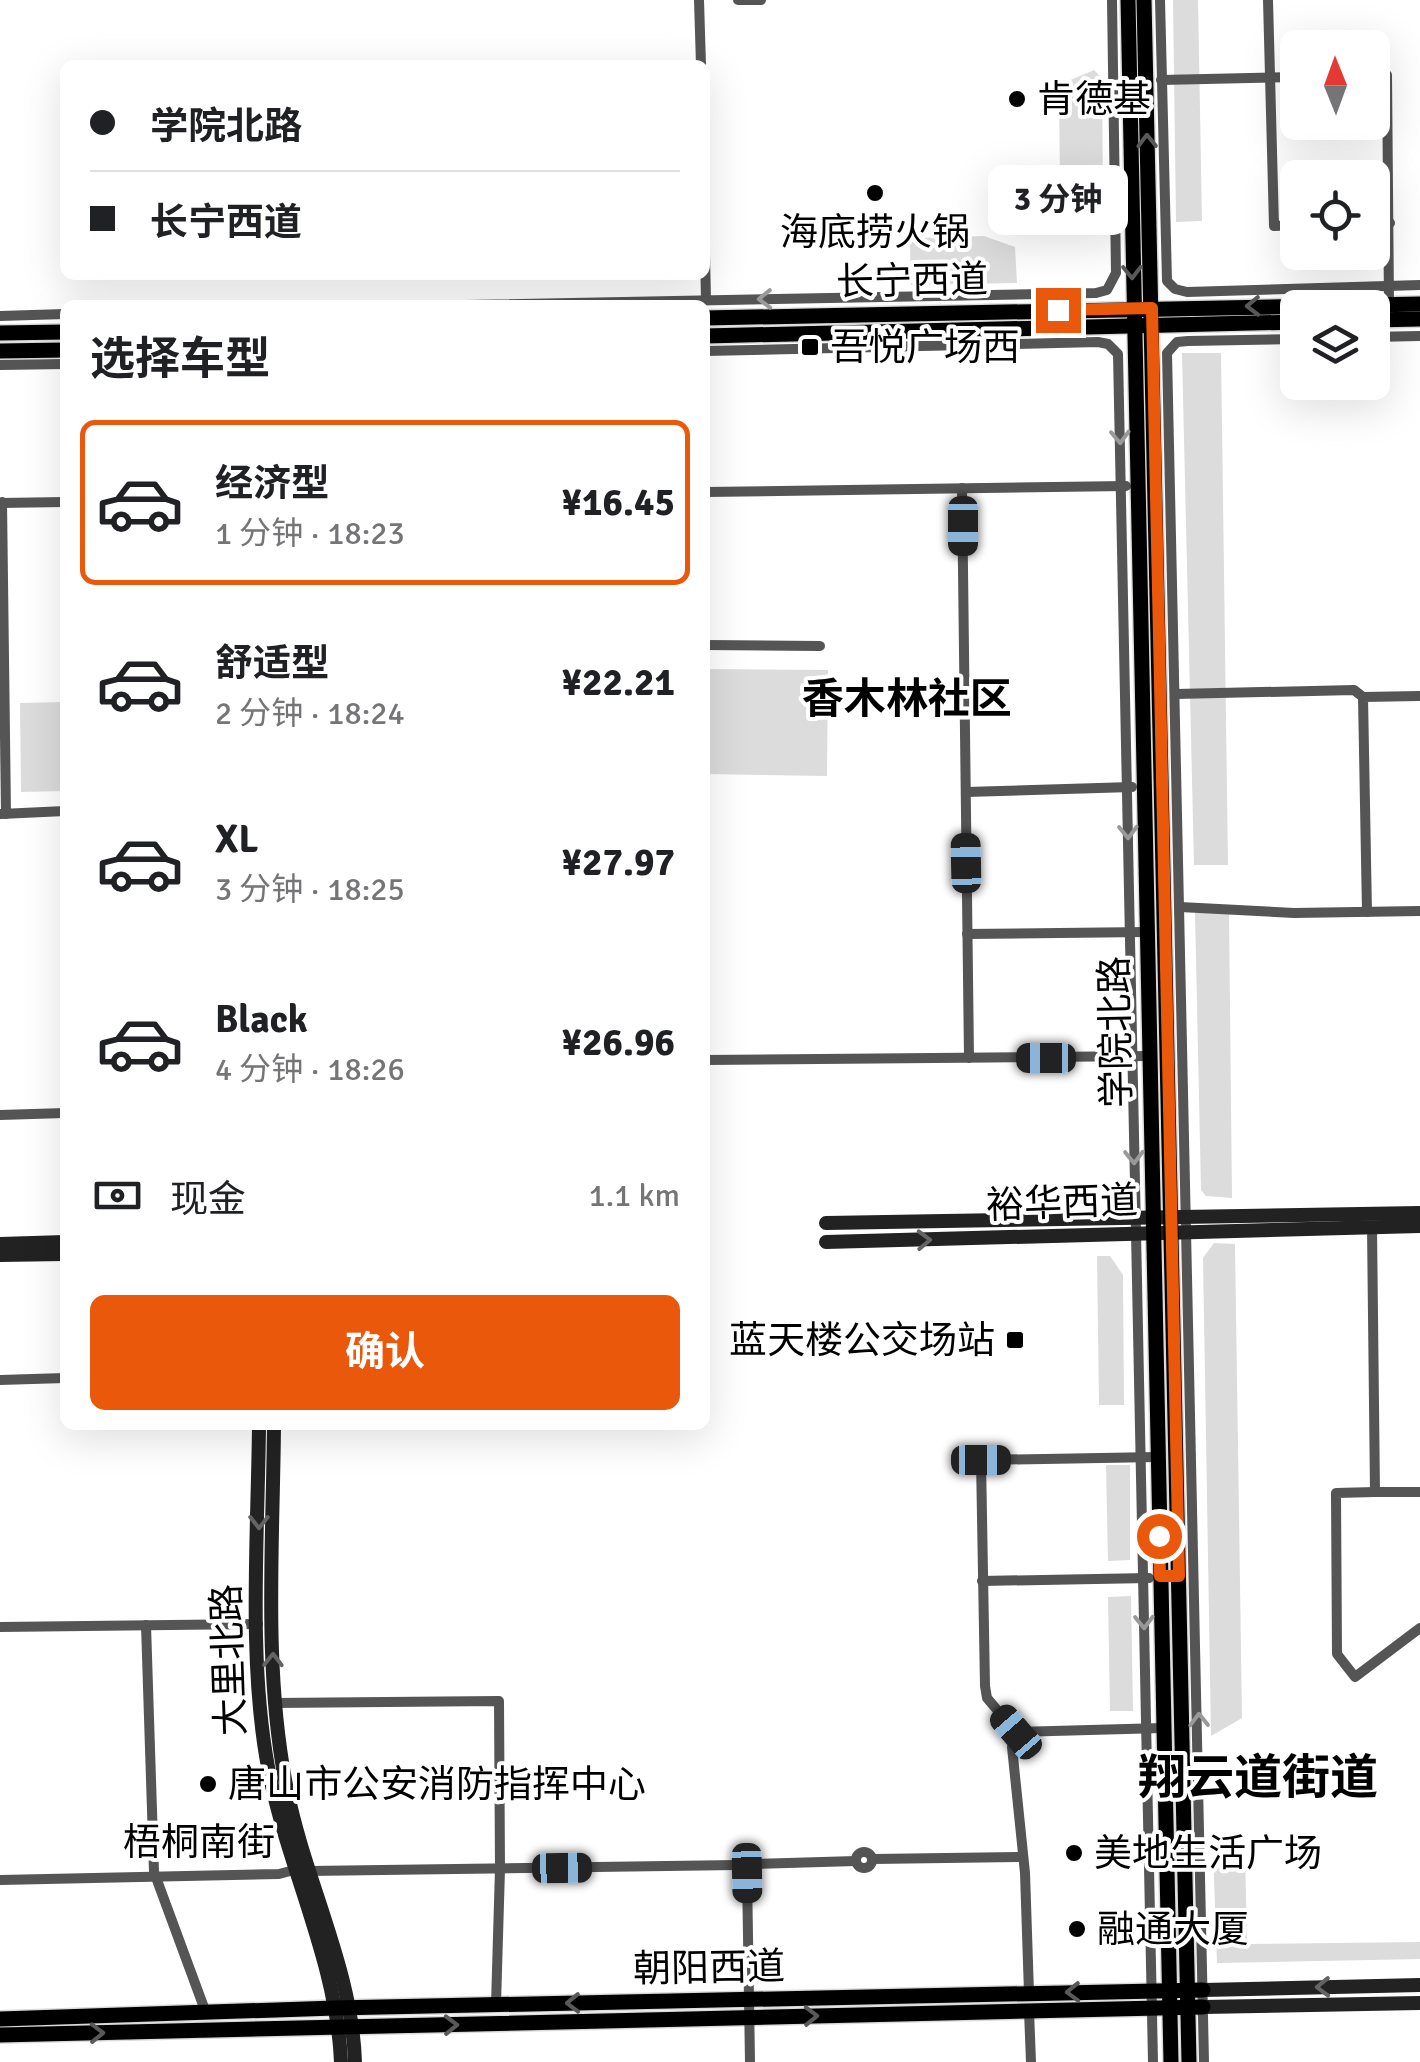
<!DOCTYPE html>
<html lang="zh">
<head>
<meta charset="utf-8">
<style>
  body { margin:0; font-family:Signika,"Noto Sans SC",sans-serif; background:#f6f6f6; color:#202124; height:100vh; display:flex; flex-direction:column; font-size:38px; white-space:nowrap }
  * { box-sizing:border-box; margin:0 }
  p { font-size:32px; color:#757577 }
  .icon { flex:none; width:55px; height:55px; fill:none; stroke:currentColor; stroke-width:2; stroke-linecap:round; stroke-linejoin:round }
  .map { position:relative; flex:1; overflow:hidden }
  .details { position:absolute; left:60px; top:300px; width:650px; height:1130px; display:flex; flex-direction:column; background:#fff; border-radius:15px; box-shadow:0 10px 40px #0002 }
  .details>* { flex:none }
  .guide { position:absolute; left:60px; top:60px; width:650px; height:220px; border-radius:15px; box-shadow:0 10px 40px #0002; display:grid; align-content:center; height:220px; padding:0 30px; background:#fff }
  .needle { width:65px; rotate:359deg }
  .buttons { position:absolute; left:1280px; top:30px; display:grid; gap:20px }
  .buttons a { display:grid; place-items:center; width:110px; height:110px; border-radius:15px; background:#fff; box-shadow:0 10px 40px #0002; font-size:50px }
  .end { position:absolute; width:45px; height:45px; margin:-22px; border:12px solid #ea580c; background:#fff; box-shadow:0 0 0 5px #fff }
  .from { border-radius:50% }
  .bubble { position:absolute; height:70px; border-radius:15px; background:#fff; box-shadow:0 10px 40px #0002; font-size:32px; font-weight:700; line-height:70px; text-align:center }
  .car { position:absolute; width:30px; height:60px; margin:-30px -15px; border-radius:12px; box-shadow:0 0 8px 2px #0007; background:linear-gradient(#222 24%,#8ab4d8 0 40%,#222 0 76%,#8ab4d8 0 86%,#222 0) }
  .guide b { display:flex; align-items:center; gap:35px; height:95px; font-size:38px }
  .guide b+b { border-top:2px solid #e0e0e0 }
  .guide i { width:25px; height:25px; background:#202124 }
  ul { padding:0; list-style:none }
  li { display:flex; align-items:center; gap:30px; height:165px; margin:0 20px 15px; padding:0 10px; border:5px solid transparent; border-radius:15px }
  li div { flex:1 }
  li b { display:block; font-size:38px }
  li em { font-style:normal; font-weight:700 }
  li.on { border-color:#ea580c }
  li>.icon { width:90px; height:90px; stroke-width:1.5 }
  h2 { padding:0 30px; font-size:45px; line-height:120px }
  .pay { display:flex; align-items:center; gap:25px; height:110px; padding:0 30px; font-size:38px }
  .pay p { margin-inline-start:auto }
  .cta { display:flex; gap:20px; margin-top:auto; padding:20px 30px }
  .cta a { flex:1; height:115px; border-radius:15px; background:#ea580c; color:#fff; font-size:40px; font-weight:700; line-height:115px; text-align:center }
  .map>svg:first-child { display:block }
  .green { fill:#dcdcdc }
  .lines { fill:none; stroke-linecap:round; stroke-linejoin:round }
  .primary-casing { stroke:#dbdbdb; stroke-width:18 }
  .street { stroke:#555; stroke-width:10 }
  .secondary { stroke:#222; stroke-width:14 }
  .primary { stroke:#000; stroke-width:15 }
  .oneway { stroke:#595959 }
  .oneway2 { stroke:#999 }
  .oneway3 { stroke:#646464 }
  .route { stroke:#ea580c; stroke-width:12 }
  .poi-dot { fill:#000; stroke:#fff; stroke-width:4 }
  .labels { text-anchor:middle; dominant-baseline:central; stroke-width:8; stroke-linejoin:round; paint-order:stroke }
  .poi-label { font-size:38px; fill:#000; stroke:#fff; text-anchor:start }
  .street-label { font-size:38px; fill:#000; stroke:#fff }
  .quarter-label { font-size:42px; font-weight:bold; fill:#000; stroke:#fff }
  .district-label { font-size:48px; font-weight:bold; fill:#000; stroke:#fff }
</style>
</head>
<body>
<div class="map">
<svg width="1420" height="2062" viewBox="0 0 1420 2062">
  <rect width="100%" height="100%" fill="#fff"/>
  <g class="green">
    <polygon points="1173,0 1198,0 1202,221 1176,222"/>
    <path d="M1094 70 1102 78 1103 206C1086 219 1073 201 1060 189L1059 85Z"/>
    <polygon points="984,236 1015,247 1017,283 911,285 910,245 915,238"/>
    <polygon points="1182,353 1221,353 1228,865 1194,865"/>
    <polygon points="705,669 828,670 827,776 705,774"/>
    <polygon points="65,702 65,791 21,792 20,703"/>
    <polygon points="1229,911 1232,1198 1206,1196 1201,1190 1195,912"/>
    <polygon points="1214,1243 1235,1244 1242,1718 1211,1736 1203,1258"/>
    <polygon points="1097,1256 1110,1256 1123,1275 1124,1405 1099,1405"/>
    <polygon points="1106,1465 1130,1465 1130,1560 1108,1561"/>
    <polygon points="1131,1596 1133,1711 1110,1711 1108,1597"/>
    <polygon points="1245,1849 1247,1944 1420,1942 1420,1959 1217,1963 1213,1850"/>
  </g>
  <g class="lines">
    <g class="primary-casing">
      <g id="primary">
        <polyline points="1128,0 1171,2062"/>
        <polyline points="1144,0 1189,2062"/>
        <polyline points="705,318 1420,304"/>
        <polyline points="1372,320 1420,319"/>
        <polyline points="0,333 65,332"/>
        <polyline points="705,336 1298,322"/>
        <polyline points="0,351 65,350"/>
        <polyline points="0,2019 335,2008 1203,1990"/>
        <polyline points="0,2035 1203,2007"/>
      </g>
    </g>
    <g class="street">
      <polyline points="699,0 701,65"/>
      <polyline points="738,0 761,0"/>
      <polyline points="1160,0 1167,281 1175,289 1187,292 1420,285"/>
      <polyline points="1268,0 1274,226 1298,225"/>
      <polyline points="1372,75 1387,75 1389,304"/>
      <polyline points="1161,80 1298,77"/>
      <polyline points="1372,224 1390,223"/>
      <polyline points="705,254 706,300"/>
      <polyline points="466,305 1096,293 1107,290 1116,273 1112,0"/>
      <polyline points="0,316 65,314"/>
      <polyline points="1372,337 1420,336"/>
      <polyline points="705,351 1098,342 1108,344 1118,354 1153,2062"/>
      <polyline points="0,365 65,364"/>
      <polyline points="962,488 969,1058"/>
      <polyline points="705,492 1126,486"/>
      <polyline points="2,502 6,814"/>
      <polyline points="0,503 65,502"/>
      <polyline points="705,645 820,646"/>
      <polyline points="1176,694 1354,690 1363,697"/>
      <polyline points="966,792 1132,787"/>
      <polyline points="1,814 65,811"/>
      <polyline points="1180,907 1294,913 1420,911"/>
      <polyline points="1367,912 1363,697 1420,696"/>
      <polyline points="967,934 1146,932"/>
      <polyline points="705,1060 1149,1056"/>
      <polyline points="0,1115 65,1113"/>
      <polyline points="1372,1227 1375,1492 1420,1492"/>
      <polyline points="0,1380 65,1378"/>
      <polyline points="1375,1492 1336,1493 1337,1654 1355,1677 1420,1628"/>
      <polyline points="982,1581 1149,1578"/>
      <polyline points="146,1625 154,1872 206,2013"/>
      <polyline points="0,1627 258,1624"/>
      <polyline points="274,1703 499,1701 500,1869 496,2004"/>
      <polyline points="1016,1732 1163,1728"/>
      <circle cx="864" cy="1860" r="8"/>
      <circle cx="746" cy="1865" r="8"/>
      <polyline points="873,1859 1022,1857"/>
      <polyline points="754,1864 856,1861"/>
      <polyline points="309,1871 737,1865"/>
      <polyline points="747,1873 750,2062"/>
      <polyline points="0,1880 279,1874 294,1870"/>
      <polyline points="1029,1993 1025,1873 1012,1747 1016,1732 987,1698 985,1686 981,1460 1157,1457"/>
      <polyline points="1029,2011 1031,2062"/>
      <polyline points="1204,2062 1167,353 1177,342 1188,341 1298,339"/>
    </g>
    <g class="secondary">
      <polyline points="826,1223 1420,1213"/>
      <polyline points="826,1242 1420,1226"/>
      <polyline points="0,1244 65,1242"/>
      <polyline points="0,1255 65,1254"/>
      <path d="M259 1425C258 1534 248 1661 268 1767 287 1867 337 1961 341 2062"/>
      <path d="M274 1425C273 1546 263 1671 287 1790 305 1881 352 1968 355 2062"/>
      <polyline points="1203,1990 1420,1985"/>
      <polyline points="1203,2007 1420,2003"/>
    </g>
    <use href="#primary" class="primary"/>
  </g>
  <defs><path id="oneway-chevron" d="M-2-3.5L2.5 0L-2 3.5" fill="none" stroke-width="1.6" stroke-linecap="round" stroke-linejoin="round" transform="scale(2.5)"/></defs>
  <g class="oneway">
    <use href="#oneway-chevron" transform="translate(1147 141) rotate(-91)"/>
    <use href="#oneway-chevron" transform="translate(1132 272) rotate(89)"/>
    <use href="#oneway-chevron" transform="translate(1253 306) rotate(179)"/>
    <use href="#oneway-chevron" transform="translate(1073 1992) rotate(179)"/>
    <use href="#oneway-chevron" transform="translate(573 2003) rotate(179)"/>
    <use href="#oneway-chevron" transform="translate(811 2016) rotate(-1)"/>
    <use href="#oneway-chevron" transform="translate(451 2025) rotate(-1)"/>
    <use href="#oneway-chevron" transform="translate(97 2033) rotate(-1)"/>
  </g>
  <g class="oneway2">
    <use href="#oneway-chevron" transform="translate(765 299) rotate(179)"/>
    <use href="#oneway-chevron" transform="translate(1120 437) rotate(88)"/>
    <use href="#oneway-chevron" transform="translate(1128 832) rotate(89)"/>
    <use href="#oneway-chevron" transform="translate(1134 1157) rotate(89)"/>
    <use href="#oneway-chevron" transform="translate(1144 1622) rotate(89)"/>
    <use href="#oneway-chevron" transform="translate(1199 1720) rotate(-91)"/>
  </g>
  <g class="oneway3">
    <use href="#oneway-chevron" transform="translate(924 1240) rotate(-2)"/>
    <use href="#oneway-chevron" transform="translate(259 1522) rotate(90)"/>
    <use href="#oneway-chevron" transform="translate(273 1660) rotate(-89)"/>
    <use href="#oneway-chevron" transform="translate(1323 1987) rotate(179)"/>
  </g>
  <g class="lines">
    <polyline class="route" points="1058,310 1152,308 1179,1576 1160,1576 1159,1536"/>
  </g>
  <g class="poi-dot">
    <circle cx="1017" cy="99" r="10"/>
    <circle cx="875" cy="193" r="10"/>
    <rect x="800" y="337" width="20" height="20" rx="5"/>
    <rect x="1005" y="1330" width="20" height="20" rx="5"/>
    <circle cx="208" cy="1784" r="10"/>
    <circle cx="1074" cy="1853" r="10"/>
    <circle cx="1077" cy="1929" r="10"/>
  </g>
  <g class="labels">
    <g class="poi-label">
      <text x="1037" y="99">肯德基</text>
      <text x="875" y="232" text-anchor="middle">海底捞火锅</text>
      <text x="830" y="347">吾悦广场西</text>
      <text x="995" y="1340" text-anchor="end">蓝天楼公交场站</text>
      <text x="228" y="1784">唐山市公安消防指挥中心</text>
      <text x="1094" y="1853">美地生活广场</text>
      <text x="1097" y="1929">融通大厦</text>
    </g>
    <g class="street-label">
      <text transform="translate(912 281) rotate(-1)">长宁西道</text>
      <text transform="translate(1116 1032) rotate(-91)">学院北路</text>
      <text transform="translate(1062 1203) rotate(-2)">裕华西道</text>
      <text transform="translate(229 1660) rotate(-92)">大里北路</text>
      <text x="199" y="1842">梧桐南街</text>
      <text transform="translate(709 1968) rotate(-1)">朝阳西道</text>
    </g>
    <g class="quarter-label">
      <text x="907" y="699">香木林社区</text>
    </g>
    <g class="district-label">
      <text x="1258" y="1778">翔云道街道</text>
    </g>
  </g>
</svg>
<div class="buttons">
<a><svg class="needle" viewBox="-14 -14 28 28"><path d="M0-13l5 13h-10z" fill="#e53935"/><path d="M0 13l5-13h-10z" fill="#757577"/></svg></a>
<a><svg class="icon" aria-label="locate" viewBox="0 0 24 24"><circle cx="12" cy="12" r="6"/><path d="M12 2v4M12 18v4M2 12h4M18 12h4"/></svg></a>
<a><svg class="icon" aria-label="layers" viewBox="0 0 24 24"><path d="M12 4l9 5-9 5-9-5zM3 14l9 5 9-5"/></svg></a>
</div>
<i class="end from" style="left:1159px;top:1536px"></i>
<i class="end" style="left:1058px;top:310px"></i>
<div class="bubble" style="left:988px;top:165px;width:140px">3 分钟</div>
<i class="car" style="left:963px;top:526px;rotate:180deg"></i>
<i class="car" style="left:966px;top:863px;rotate:359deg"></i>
<i class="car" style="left:1046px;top:1058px;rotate:270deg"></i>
<i class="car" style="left:981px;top:1460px;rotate:90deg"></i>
<i class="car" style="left:1016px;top:1732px;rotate:319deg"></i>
<i class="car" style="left:562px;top:1868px;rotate:89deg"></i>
<i class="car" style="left:747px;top:1873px;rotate:179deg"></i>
<div class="guide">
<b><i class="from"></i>学院北路</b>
<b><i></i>长宁西道</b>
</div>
<section class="details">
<h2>选择车型</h2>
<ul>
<li class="on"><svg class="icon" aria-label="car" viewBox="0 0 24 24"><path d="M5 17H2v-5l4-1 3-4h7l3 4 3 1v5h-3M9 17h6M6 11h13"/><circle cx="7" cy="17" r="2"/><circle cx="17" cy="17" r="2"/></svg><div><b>经济型</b><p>1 分钟 · 18:23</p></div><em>¥16.45</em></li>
<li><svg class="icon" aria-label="car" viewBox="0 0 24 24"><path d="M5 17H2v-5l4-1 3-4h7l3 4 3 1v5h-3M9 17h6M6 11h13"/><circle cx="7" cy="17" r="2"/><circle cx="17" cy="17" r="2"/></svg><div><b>舒适型</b><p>2 分钟 · 18:24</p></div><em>¥22.21</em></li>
<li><svg class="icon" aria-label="car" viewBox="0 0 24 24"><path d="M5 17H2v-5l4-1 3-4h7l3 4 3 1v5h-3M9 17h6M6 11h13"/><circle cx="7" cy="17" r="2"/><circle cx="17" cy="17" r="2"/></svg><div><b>XL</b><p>3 分钟 · 18:25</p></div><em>¥27.97</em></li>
<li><svg class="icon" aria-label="car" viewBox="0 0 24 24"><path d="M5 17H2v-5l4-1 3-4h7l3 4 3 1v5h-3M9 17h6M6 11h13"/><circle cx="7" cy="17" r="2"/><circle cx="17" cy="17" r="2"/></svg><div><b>Black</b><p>4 分钟 · 18:26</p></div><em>¥26.96</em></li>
</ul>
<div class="pay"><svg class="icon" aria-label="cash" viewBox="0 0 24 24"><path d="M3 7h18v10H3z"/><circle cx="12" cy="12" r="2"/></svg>现金<p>1.1 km</p></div>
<div class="cta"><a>确认</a></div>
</section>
</div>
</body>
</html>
